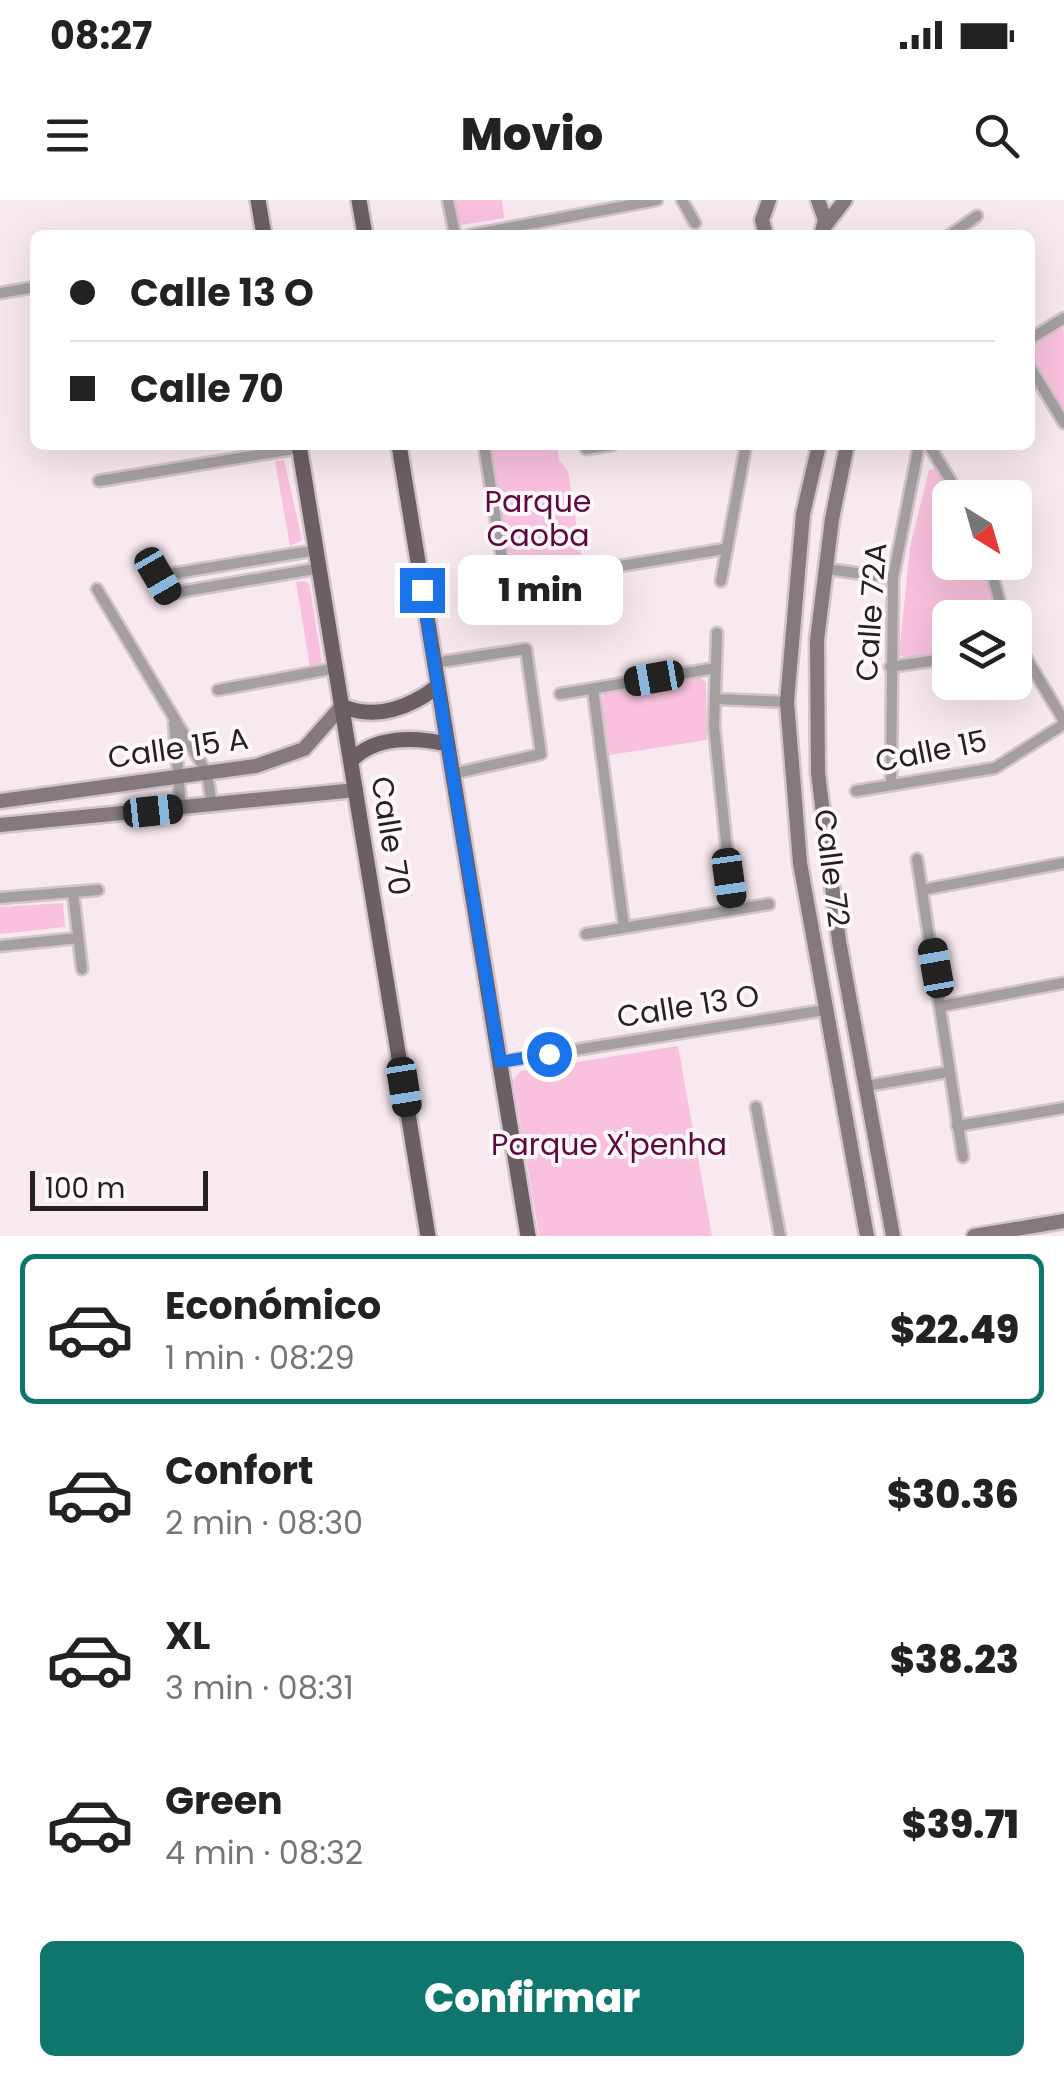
<!DOCTYPE html>
<html lang="es">
<head>
<meta charset="utf-8">
<style>
  body { margin:0; font-family:Poppins,sans-serif; background:#f2f2f2; color:#222; height:100vh; display:flex; flex-direction:column; font-size:38px; white-space:nowrap }
  * { box-sizing:border-box; margin:0 }
  p { font-size:32px; color:#767676 }
  .icon { flex:none; width:55px; height:55px; fill:none; stroke:currentColor; stroke-width:2; stroke-linecap:round; stroke-linejoin:round }
  .map { position:relative; height:1036px; overflow:hidden }
  .sheet { display:flex; flex-direction:column; background:#fff; flex:1 }
  .sheet>* { flex:none }
  .top-card { position:absolute; left:30px; top:30px; width:1005px; height:220px; border-radius:15px; box-shadow:0 10px 40px #0002; display:grid; align-content:center; height:220px; padding:0 40px; background:#fff }
  .needle { width:65px; rotate:143deg }
  .tools { position:absolute; left:932px; top:280px; display:grid; gap:20px }
  .tools a { display:grid; place-items:center; width:100px; height:100px; border-radius:15px; background:#fff; box-shadow:0 10px 40px #0002; font-size:50px }
  .scale { position:absolute; left:30px; bottom:25px; width:178px; box-sizing:border-box; padding-left:10px; border:5px solid #262023; border-top:0; font-size:28px; line-height:35px; white-space:nowrap; color:#262023; -webkit-text-stroke:8px #fff8fb; paint-order:stroke }
  .end { position:absolute; width:45px; height:45px; margin:-22px; border:12px solid #1a73e8; background:#fff; box-shadow:0 0 0 5px #fff }
  .from { border-radius:50% }
  .bubble { position:absolute; height:70px; border-radius:15px; background:#fff; box-shadow:0 10px 40px #0002; font-size:32px; font-weight:800; line-height:70px; text-align:center }
  .car { position:absolute; width:30px; height:60px; margin:-30px -15px; border-radius:12px; box-shadow:0 0 8px 2px #0007; background:linear-gradient(#222 24%,#8ab4d8 0 40%,#222 0 76%,#8ab4d8 0 86%,#222 0) }
  .top-card b { display:flex; align-items:center; gap:35px; height:95px; font-size:38px }
  .top-card b+b { border-top:2px solid #e0e0e0 }
  .top-card i { width:25px; height:25px; background:#222 }
  ul { padding:18px 0 0; list-style:none }
  li { display:flex; align-items:center; gap:30px; height:150px; margin:0 20px 15px; padding:0 20px; border:5px solid transparent; border-radius:15px }
  li div { flex:1 }
  li b { display:block; font-size:38px }
  li em { font-style:normal; font-weight:800 }
  li.current { border-color:#0f766e }
  li>.icon { width:90px; height:90px; stroke-width:1.5 }
  .button { display:flex; gap:20px; margin-top:auto; padding:20px 40px }
  .button a { flex:1; height:115px; border-radius:15px; background:#0f766e; color:#fff; font-size:40px; font-weight:800; line-height:115px; text-align:center }
  .status { display:flex; justify-content:space-between; align-items:center; height:70px; padding:0 50px; background:#fff; direction:ltr }
  .status svg { height:28px; fill:currentColor }
  header { display:flex; justify-content:space-between; align-items:center; height:130px; padding:0 40px; background:#fff; font-size:45px; font-weight:800 }
  .map>svg:first-child { display:block }
  .green { fill:#f9c1dd }
  .lines { fill:none; stroke-linecap:round; stroke-linejoin:round }
  .street-casing { stroke:#d2c4cb; stroke-width:15 }
  .secondary-casing { stroke:#d2c4cb; stroke-width:19 }
  .primary-casing { stroke:#d2c4cb; stroke-width:20 }
  .street { stroke:#a59fa2; stroke-width:10 }
  .secondary { stroke:#83797e; stroke-width:14 }
  .primary { stroke:#6a5f64; stroke-width:15 }
  .route { stroke:#1a73e8; stroke-width:12 }
  .labels { text-anchor:middle; dominant-baseline:central; stroke-width:8; stroke-linejoin:round; paint-order:stroke }
  .park-label { font-size:30px; fill:#5d0940; stroke:#fff8fb }
  .street-label { font-size:30px; fill:#262023; stroke:#fff8fb }
</style>
</head>
<body>
<div class="status"><b>08:27</b><svg viewBox="0 0 49 12"><path d="M0 12V9h3v3zM5 12V6h3v6zM10 12V3h3v9zM15 12V0h3v12zM26 1h20v11H26zM47 4h2v5h-2z"/></svg></div>
<header><svg class="icon" aria-label="menu" viewBox="0 0 24 24"><path d="M4 6h16M4 12h16M4 18h16"/></svg>Movio<svg class="icon" aria-label="search" viewBox="0 0 24 24"><circle cx="10" cy="10" r="6"/><path d="M15 15l6 6"/></svg></header>
<div class="map">
<svg width="1064" height="1036" viewBox="0 0 1064 1036">
  <rect width="100%" height="100%" fill="#f8e8f0"/>
  <g class="green">
    <polygon points="450,0 502,0 504,18 460,25 453,21"/>
    <polygon points="1061,126 1064,130 1064,211 1030,154 1031,144"/>
    <polygon points="489,245 557,245 559,260 568,271 583,366 516,376 510,372"/>
    <polygon points="284,260 302,340 290,346 275,261"/>
    <polygon points="936,269 954,297 950,298 950,362 983,363 998,417 950,418 950,452 905,459 899,454 910,347 929,270"/>
    <polygon points="304,381 309,383 322,462 310,467 296,382"/>
    <polygon points="700,478 706,482 707,540 609,555 600,500 604,494"/>
    <polygon points="63,703 65,727 0,734 0,707"/>
    <polygon points="678,846 712,1036 539,1036 513,880 521,871"/>
  </g>
  <g class="lines">
    <g class="street-casing">
      <g id="street">
        <polyline points="448,0 455,35"/>
        <polyline points="682,0 695,23"/>
        <polyline points="470,35 657,0"/>
        <polyline points="950,35 977,16"/>
        <polyline points="0,93 35,87"/>
        <polyline points="1030,139 1064,118"/>
        <polyline points="1030,167 1064,223"/>
        <polyline points="484,245 506,384"/>
        <polyline points="929,245 961,298"/>
        <polyline points="586,249 612,245"/>
        <polyline points="99,281 300,248"/>
        <polyline points="317,350 158,376 168,394 320,368"/>
        <polyline points="989,362 1004,418"/>
        <polyline points="827,369 893,378"/>
        <polyline points="721,381 746,245"/>
        <polyline points="97,389 207,573 212,605"/>
        <polyline points="467,391 724,349"/>
        <polyline points="717,433 714,526 733,709"/>
        <polyline points="1015,439 1064,521"/>
        <polyline points="434,463 526,449 541,554 452,574"/>
        <polyline points="890,467 950,458"/>
        <polyline points="593,489 624,727"/>
        <polyline points="218,490 336,468"/>
        <polyline points="560,494 716,468"/>
        <polyline points="715,499 787,502"/>
        <polyline points="174,523 181,608"/>
        <polyline points="891,585 893,378 919,245"/>
        <polyline points="856,591 995,568 1064,524"/>
        <polyline points="917,659 963,957"/>
        <polyline points="922,690 1064,663"/>
        <polyline points="73,692 82,769"/>
        <polyline points="0,698 98,690"/>
        <polyline points="586,734 769,704"/>
        <polyline points="0,746 78,738"/>
        <polyline points="942,806 1063,783"/>
        <polyline points="500,862 825,810"/>
        <polyline points="866,886 948,872"/>
        <polyline points="756,907 780,1036"/>
        <polyline points="957,926 1064,908"/>
      </g>
    </g>
    <g class="secondary-casing">
      <g id="secondary">
        <polyline points="818,0 825,20 821,35"/>
        <polyline points="824,27 845,0"/>
        <polyline points="766,35 762,20 769,0"/>
        <polyline points="819,245 803,314 787,502 800,663 867,1036"/>
        <polyline points="847,245 832,319 817,440 818,573 839,741 893,1036"/>
        <polyline points="0,601 256,566 304,549 342,506"/>
        <polyline points="0,625 356,590"/>
        <polyline points="974,1036 1064,1021"/>
      </g>
    </g>
    <g class="primary-casing">
      <g id="primary">
        <polyline points="258,0 264,35"/>
        <polyline points="359,0 365,35"/>
        <polyline points="299,245 428,1036"/>
        <polyline points="399,245 528,1036"/>
        <path d="M342 506C376 521 411 507 438 486"/>
        <path d="M351 561C375 535 416 537 447 544"/>
      </g>
    </g>
    <use href="#street" class="street"/>
    <use href="#secondary" class="secondary"/>
    <use href="#primary" class="primary"/>
  </g>
  <g class="lines">
    <polyline class="route" points="422,390 500,862 549,854"/>
  </g>
  <g class="labels">
    <g class="park-label">
      <text x="538" y="301">Parque<tspan x="538" dy="34">Caoba</tspan></text>
      <text x="609" y="944">Parque X'penha</text>
    </g>
    <g class="street-label">
      <text transform="translate(871 412) rotate(-86)">Calle 72A</text>
      <text transform="translate(178 548) rotate(-8)">Calle 15 A</text>
      <text transform="translate(931 551) rotate(-11)">Calle 15</text>
      <text transform="translate(391 636) rotate(81)">Calle 70</text>
      <text transform="translate(832 668) rotate(83)">Calle 72</text>
      <text transform="translate(688 806) rotate(-9)">Calle 13 O</text>
    </g>
  </g>
</svg>
<div class="tools">
<a><svg class="needle" viewBox="-14 -14 28 28"><path d="M0-13l5 13h-10z" fill="#e53935"/><path d="M0 13l5-13h-10z" fill="#767676"/></svg></a>
<a><svg class="icon" aria-label="layers" viewBox="0 0 24 24"><path d="M12 4l9 5-9 5-9-5zM3 14l9 5 9-5"/></svg></a>
</div>
<div class="scale">100 m</div>
<i class="end from" style="left:549px;top:854px"></i>
<i class="end" style="left:422px;top:390px"></i>
<div class="bubble" style="left:458px;top:355px;width:165px">1 min</div>
<i class="car" style="left:158px;top:376px;rotate:150deg"></i>
<i class="car" style="left:654px;top:478px;rotate:260deg"></i>
<i class="car" style="left:153px;top:611px;rotate:84deg"></i>
<i class="car" style="left:729px;top:678px;rotate:172deg"></i>
<i class="car" style="left:936px;top:768px;rotate:350deg"></i>
<i class="car" style="left:404px;top:887px;rotate:171deg"></i>
<div class="top-card">
<b><i class="from"></i>Calle 13 O</b>
<b><i></i>Calle 70</b>
</div>
</div>
<section class="sheet">
<ul>
<li class="current"><svg class="icon" aria-label="car" viewBox="0 0 24 24"><path d="M5 17H2v-5l4-1 3-4h7l3 4 3 1v5h-3M9 17h6M6 11h13"/><circle cx="7" cy="17" r="2"/><circle cx="17" cy="17" r="2"/></svg><div><b>Económico</b><p>1 min · 08:29</p></div><em>$22.49</em></li>
<li><svg class="icon" aria-label="car" viewBox="0 0 24 24"><path d="M5 17H2v-5l4-1 3-4h7l3 4 3 1v5h-3M9 17h6M6 11h13"/><circle cx="7" cy="17" r="2"/><circle cx="17" cy="17" r="2"/></svg><div><b>Confort</b><p>2 min · 08:30</p></div><em>$30.36</em></li>
<li><svg class="icon" aria-label="car" viewBox="0 0 24 24"><path d="M5 17H2v-5l4-1 3-4h7l3 4 3 1v5h-3M9 17h6M6 11h13"/><circle cx="7" cy="17" r="2"/><circle cx="17" cy="17" r="2"/></svg><div><b>XL</b><p>3 min · 08:31</p></div><em>$38.23</em></li>
<li><svg class="icon" aria-label="car" viewBox="0 0 24 24"><path d="M5 17H2v-5l4-1 3-4h7l3 4 3 1v5h-3M9 17h6M6 11h13"/><circle cx="7" cy="17" r="2"/><circle cx="17" cy="17" r="2"/></svg><div><b>Green</b><p>4 min · 08:32</p></div><em>$39.71</em></li>
</ul>
<div class="button"><a>Confirmar</a></div>
</section>
</body>
</html>
